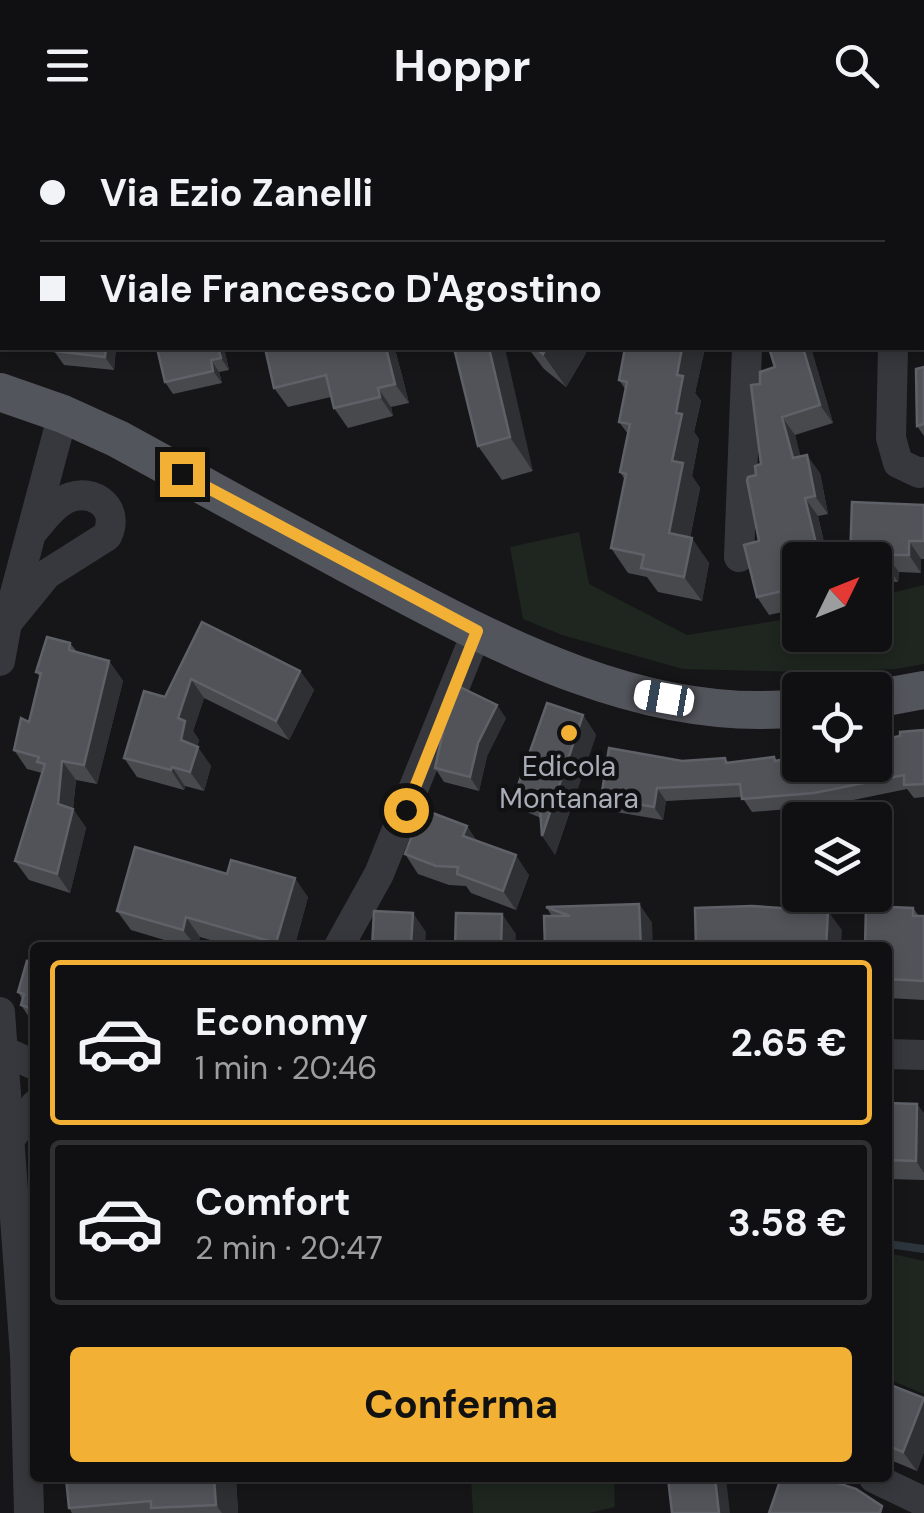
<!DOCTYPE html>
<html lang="it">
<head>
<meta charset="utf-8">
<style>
  body { margin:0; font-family:"DM Sans",sans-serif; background:#19191b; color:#f1f3f6; height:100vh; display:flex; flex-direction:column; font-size:38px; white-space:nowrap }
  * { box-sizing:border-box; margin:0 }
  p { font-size:32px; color:#9c9d9f }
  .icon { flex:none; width:55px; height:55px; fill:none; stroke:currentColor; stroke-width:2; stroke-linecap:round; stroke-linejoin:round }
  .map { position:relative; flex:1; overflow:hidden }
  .side { position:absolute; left:30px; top:812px; width:862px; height:540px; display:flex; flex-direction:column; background:#101012; border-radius:10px; box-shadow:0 5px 15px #0003,0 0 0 2px #303032 }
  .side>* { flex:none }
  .guide { position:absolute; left:0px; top:0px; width:925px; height:220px; box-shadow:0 5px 15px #0003,0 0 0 2px #303032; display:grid; align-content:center; height:220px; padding:0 40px; background:#101012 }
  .needle { width:65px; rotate:47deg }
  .buttons { position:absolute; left:782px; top:412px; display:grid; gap:20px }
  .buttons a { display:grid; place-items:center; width:110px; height:110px; border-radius:10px; background:#101012; box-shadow:0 5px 15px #0003,0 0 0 2px #303032; font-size:50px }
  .end { position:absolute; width:45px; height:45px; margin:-22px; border:12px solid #f2b134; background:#111; box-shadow:0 0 0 5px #111 }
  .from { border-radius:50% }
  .car { position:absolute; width:30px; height:60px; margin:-30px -15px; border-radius:12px; box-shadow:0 0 8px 2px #0007; background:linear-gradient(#fff 24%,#345 0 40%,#fff 0 76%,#345 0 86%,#fff 0) }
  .guide b { display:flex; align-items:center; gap:35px; height:95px; font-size:38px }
  .guide b+b { border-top:2px solid #303032 }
  .guide i { width:25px; height:25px; background:#f1f3f6 }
  ul { padding:18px 0 0; list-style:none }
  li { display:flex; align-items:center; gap:30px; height:165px; margin:0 20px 15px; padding:0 20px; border:5px solid #303032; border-radius:10px }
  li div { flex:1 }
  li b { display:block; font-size:38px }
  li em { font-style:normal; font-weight:700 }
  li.active { border-color:#f2b134 }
  li>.icon { width:90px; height:90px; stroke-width:1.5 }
  .cta { display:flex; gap:20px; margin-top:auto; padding:20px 40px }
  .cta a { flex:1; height:115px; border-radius:10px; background:#f2b134; color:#111; font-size:40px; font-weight:700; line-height:115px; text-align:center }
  header { display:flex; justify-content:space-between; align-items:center; height:130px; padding:0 40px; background:#101012; font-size:45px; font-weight:700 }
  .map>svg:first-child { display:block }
  .green { fill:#1e261f }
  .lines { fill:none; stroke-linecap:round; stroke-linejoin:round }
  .stream { stroke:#2c353c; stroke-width:8 }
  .minor { stroke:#37383d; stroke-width:30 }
  .major { stroke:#53555c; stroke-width:38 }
  .wall { fill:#47494d }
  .shaded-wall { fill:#2f3033 }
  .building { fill:#525359; stroke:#5f6168; stroke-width:2.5 }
  .route { stroke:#f2b134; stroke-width:12 }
  .poi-dot { fill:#f2b134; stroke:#111113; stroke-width:4 }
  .labels { text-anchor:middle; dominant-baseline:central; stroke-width:9; stroke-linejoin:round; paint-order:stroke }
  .poi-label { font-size:28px; fill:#a8adb8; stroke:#111113 }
</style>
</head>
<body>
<header><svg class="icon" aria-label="menu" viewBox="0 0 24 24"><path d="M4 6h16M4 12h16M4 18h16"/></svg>Hoppr<svg class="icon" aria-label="search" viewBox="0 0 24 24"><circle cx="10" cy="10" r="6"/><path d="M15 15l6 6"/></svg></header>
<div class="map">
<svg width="924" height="1383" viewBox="0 0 924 1383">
  <rect width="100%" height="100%" fill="#161618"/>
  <g class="green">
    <polygon points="391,0 911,0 391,2"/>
    <polygon points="579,402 589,454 687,505 800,487 800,505 875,505 875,467 924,455 924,534 896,539 802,542 683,539 562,505 523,489 510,417"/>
    <polygon points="888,1123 924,1131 924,1264 888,1249"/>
    <polygon points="471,1348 614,1348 615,1377 589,1383 473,1383"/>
  </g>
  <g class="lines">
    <polyline class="stream" points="888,1114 924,1119"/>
    <g class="minor">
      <polyline points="157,0 158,2"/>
      <polyline points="0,27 2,37"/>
      <polyline points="922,98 924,98"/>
      <polyline points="0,174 2,175"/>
      <polyline points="893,218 891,308 898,333 919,343 924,342"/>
      <polyline points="739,427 747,218"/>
      <path d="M7 493 47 444 107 406C122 375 88 354 61 372 50 379 42 391 33 401"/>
      <polyline points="0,531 7,493 63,284"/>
      <polyline points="338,818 379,744 477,501"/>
      <polyline points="0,882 25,1225 29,1383"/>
      <polyline points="3,921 35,935"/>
      <polyline points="888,924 924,925"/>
      <polyline points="8,1012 35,975"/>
      <polyline points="874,1348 924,1372"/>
    </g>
    <g class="major">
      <path d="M0 262 63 284 118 309C196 352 273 394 351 436 488 509 640 595 800 578"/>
      <polyline points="875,569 924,560"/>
    </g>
  </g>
  <g class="wall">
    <polygon points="116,218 114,240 64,235 54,221"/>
    <polygon points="157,218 224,218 229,240 219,242 222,253 173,264 165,252"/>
    <polygon points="454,218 533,341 502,350 478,316"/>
    <polygon points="528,218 587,218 585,225 566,257 544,239"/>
    <polygon points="622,218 705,218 695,263 701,271 694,302 699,309 692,346 700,358 690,408 709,433 702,471 658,462 647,447 628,443 611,418 625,350 620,342 628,304 619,292 626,260 619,250 625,221"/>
    <polygon points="811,218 833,293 795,305 800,327 820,343 828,384 818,386 828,430 800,430 800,478 769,485 757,467 759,411 756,345 761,334 760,254 775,237"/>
    <polygon points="396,223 409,273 391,277 393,286 348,298 334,278 331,267 288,277 274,258"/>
    <polygon points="924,237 924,306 917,296"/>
    <polygon points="924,375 924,429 921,429 921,443 899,442 898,452 875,451 875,430"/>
    <polygon points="202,492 300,541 314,560 289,610 204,568 193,601 199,610 197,617 211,636 204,661 185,656 184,660 137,647 124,628 165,567"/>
    <polygon points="70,513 77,522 109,531 123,551 97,654 76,650 73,679 86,698 70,763 29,750 15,731 42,643 27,639 14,620 29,592 40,547 36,542"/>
    <polygon points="583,585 596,605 555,725 541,688 529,683 515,664"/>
    <polygon points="506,588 487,626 479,661 444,652 435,638"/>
    <polygon points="924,600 924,667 914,668 907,659 824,676 752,682 742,667 666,671 663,690 610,681 601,668 682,631 725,628 728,632 777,631 800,635"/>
    <polygon points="477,711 529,745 516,780 471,763 466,756 449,755 418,744 405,724"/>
    <polygon points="227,744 308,767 294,818 238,818 200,807 197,818 191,818 131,800 117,781"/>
    <polygon points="639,774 652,793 552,786 546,777"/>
    <polygon points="913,778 919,786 924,786 924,870 888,868 888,818"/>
    <polygon points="35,834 35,896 21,875 22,869 18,862"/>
    <polygon points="888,973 924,983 924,1050 888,1049"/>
    <polygon points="888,1254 924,1268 924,1322 917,1341 888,1329"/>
    <polygon points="236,1348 238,1383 72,1383 69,1378"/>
  </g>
  <g class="shaded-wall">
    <polygon points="106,218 116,218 114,240 105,227"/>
    <polygon points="218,218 224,218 229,240 221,228"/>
    <polygon points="386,218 393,218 396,223 409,273 395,254"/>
    <polygon points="489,218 505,218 533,341 510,307"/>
    <polygon points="546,218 587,218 585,225 566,257 543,224"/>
    <polygon points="682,218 705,218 695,263 701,271 694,302 699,309 692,346 700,358 686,428 669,403 677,245"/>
    <polygon points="803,218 811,218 833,293 820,275"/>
    <polygon points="211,230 219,242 222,253 213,241"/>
    <polygon points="378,258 391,277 393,286 380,267"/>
    <polygon points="782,287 795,305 806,346 793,328"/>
    <polygon points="807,325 820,343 828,384 815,366"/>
    <polygon points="805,368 818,386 828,430 820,430"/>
    <polygon points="692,408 709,433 702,471 684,447"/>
    <polygon points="909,411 921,429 921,443 909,425"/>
    <polygon points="886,425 899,442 898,452 886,434"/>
    <polygon points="109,531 123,551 97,654 84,635"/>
    <polygon points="300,541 314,560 289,610 276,591"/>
    <polygon points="191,549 204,568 193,601 199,610 195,626 198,617 211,636 204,661 190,642 181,610 178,588"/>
    <polygon points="497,575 506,588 487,626 479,661 470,647 478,613"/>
    <polygon points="583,585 596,605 555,725 542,706 548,688 536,671"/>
    <polygon points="62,631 76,650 73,679 86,698 70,763 57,744 58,674"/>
    <polygon points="172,637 185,656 184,660 171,640"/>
    <polygon points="657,658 666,671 663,690 654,677"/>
    <polygon points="467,696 480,715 463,706"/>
    <polygon points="516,725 529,745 516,780 503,761"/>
    <polygon points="295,748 308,767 294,818 279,818 276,813"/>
    <polygon points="639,774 652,793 653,818 641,818"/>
    <polygon points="828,781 842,800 841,818 826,818"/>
    <polygon points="413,783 426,802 425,818 412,818 411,815"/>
    <polygon points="502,784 516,804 515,818 501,818"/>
    <polygon points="186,787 200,807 197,818 183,800"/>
    <polygon points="917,974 924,983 924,1043 916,1031"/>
    <polygon points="924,1268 924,1322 917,1341 903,1322"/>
    <polygon points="214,1348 236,1348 238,1383 222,1383 216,1375"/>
    <polygon points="715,1348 726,1348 730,1383 719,1383"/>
  </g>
  <g class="building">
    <polygon points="13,0 97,0 98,2 14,2"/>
    <polygon points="257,0 298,0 299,2 257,2"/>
    <polygon points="924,126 924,165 922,165 922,127"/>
    <polygon points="55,218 106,218 105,227 54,221"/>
    <polygon points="157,218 218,218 221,228 211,230 213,241 165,252"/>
    <polygon points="265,218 386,218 395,254 378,258 380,267 334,278 326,245 274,258"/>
    <polygon points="454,218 489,218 510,307 478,316"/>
    <polygon points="535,218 546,218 543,224"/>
    <polygon points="625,218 682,218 677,245 683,246 676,283 682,284 672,331 683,333 669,403 692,408 684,447 641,438 644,425 611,418 626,344 620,342 630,294 619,292 627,252 619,250"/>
    <polygon points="769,218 803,218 820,275 782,287 793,328 807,325 815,366 805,368 820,430 800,430 800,457 757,467 744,415 759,411 747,350 748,347 756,345 755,336 761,334 751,255 760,254 760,242 775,237"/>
    <polygon points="924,237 924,294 917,296 916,239"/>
    <polygon points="852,372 924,375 924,411 909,411 909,425 886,425 886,434 875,434 875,430 850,430"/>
    <polygon points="202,492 300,541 276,591 191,549 178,588 185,591 181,610 198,617 190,642 172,637 171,640 124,628 144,561 165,567"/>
    <polygon points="47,507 70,513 69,520 109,531 84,635 62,631 58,674 73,679 57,744 15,731 45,634 37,632 39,627 14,620 21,588 29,592 41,543 36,542"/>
    <polygon points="460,557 497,575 478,613 470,647 435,638 444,597"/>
    <polygon points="547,573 583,585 542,706 539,664 536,671 515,664"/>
    <polygon points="924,600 924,654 904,655 904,645 814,663 742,669 740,654 657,658 654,677 601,668 609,618 682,631 725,628 726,633 774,627 775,631 800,626 800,635 875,635 875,611 900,606 900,602"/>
    <polygon points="422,679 467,696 463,706 516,725 503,761 457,744 458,737 436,736 405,724"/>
    <polygon points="135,717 227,744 231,730 295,748 276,813 186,787 183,800 117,781"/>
    <polygon points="639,774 641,818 545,818 544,786 570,786 546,777"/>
    <polygon points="752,776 828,781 826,818 696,818 695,778"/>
    <polygon points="866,776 913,778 913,786 924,786 924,851 888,849 888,818 865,818"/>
    <polygon points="374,781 413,783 411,815 419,816 419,818 372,818"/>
    <polygon points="456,783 502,784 501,818 455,818"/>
    <polygon points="27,831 35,834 35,880 21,875 24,864 18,862"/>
    <polygon points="888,973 917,974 916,1031 888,1030"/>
    <polygon points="888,1254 924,1268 903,1322 888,1316"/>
    <polygon points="66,1348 214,1348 216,1375 151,1378 151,1371 69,1378"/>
    <polygon points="668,1348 715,1348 719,1383 672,1383"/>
    <polygon points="781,1348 822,1348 856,1359 882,1376 880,1383 769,1383"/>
  </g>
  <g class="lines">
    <polyline class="route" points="182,344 477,501 406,680"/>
  </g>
  <circle class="poi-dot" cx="569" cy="603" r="10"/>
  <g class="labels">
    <g class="poi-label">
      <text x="569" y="636">Edicola<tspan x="569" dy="32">Montanara</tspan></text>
    </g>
  </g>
</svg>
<div class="buttons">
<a><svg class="needle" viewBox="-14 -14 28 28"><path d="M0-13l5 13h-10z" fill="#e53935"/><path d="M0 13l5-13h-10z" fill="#9c9d9f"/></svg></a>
<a><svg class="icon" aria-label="locate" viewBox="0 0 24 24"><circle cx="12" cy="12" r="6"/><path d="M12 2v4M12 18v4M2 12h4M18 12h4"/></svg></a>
<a><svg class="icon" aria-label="layers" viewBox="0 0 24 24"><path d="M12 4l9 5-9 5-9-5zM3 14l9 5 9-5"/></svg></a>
</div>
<i class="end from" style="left:406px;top:680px"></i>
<i class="end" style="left:182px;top:344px"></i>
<i class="car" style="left:664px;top:568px;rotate:280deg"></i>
<div class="guide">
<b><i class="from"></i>Via Ezio Zanelli</b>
<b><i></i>Viale Francesco D'Agostino</b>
</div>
<section class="side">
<ul>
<li class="active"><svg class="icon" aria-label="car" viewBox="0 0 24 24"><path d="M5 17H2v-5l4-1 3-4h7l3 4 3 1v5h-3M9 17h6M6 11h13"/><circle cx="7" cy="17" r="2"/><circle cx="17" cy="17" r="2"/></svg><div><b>Economy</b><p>1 min · 20:46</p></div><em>2.65 €</em></li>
<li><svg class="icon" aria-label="car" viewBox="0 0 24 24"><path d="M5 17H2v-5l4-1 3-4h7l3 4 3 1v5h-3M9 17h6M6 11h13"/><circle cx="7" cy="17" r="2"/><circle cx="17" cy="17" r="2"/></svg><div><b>Comfort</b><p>2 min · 20:47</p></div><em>3.58 €</em></li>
</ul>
<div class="cta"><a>Conferma</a></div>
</section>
</div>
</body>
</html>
